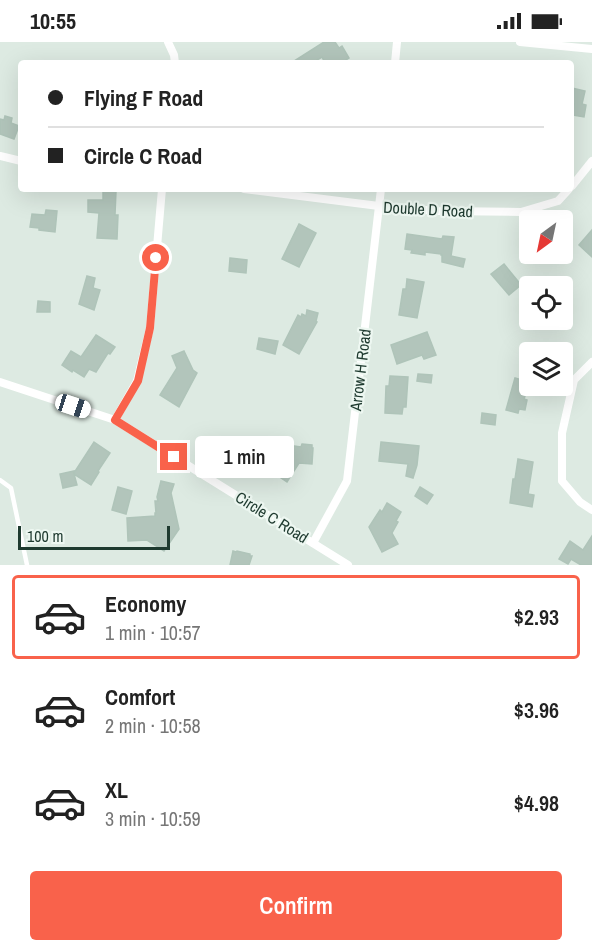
<!DOCTYPE html>
<html lang="en">
<head>
<meta charset="utf-8">
<style>
  body { margin:0; font-family:"Archivo Narrow",sans-serif; background:#f6f6f6; color:#222; height:100vh; display:flex; flex-direction:column; font-size:22px; white-space:nowrap }
  * { box-sizing:border-box; margin:0 }
  p { font-size:20px; color:#767676 }
  .icon { flex:none; width:33px; height:33px; fill:none; stroke:currentColor; stroke-width:2; stroke-linecap:round; stroke-linejoin:round }
  .map { position:relative; height:523px; overflow:hidden }
  .details { display:flex; flex-direction:column; background:#fff; flex:1 }
  .details>* { flex:none }
  .hud { position:absolute; left:18px; top:18px; width:556px; height:132px; border-radius:6px; box-shadow:0 6px 24px #0002; display:grid; align-content:center; height:132px; padding:0 30px; background:#fff }
  .needle { width:39px; rotate:213deg }
  .controls { position:absolute; left:519px; top:168px; display:grid; gap:12px }
  .controls a { display:grid; place-items:center; width:54px; height:54px; border-radius:6px; background:#fff; box-shadow:0 6px 24px #0002; font-size:30px }
  .scale { position:absolute; left:18px; bottom:15px; width:152px; box-sizing:border-box; padding-left:6px; border:3px solid #1e3a2f; border-top:0; font-size:16px; line-height:21px; white-space:nowrap; color:#1e3a2f; -webkit-text-stroke:4px #edf7f1; paint-order:stroke }
  .end { position:absolute; width:27px; height:27px; margin:-14px; border:8px solid #f9624b; background:#fff; box-shadow:0 0 0 3px #fff }
  .from { border-radius:50% }
  .bubble { position:absolute; height:42px; border-radius:6px; background:#fff; box-shadow:0 6px 24px #0002; font-size:20px; font-weight:600; line-height:42px; text-align:center }
  .car { position:absolute; width:18px; height:36px; margin:-18px -9px; border-radius:8px; box-shadow:0 0 4px 2px #0007; background:linear-gradient(#fff 24%,#345 0 40%,#fff 0 76%,#345 0 86%,#fff 0) }
  .hud b { display:flex; align-items:center; gap:21px; height:57px; font-size:22px }
  .hud b+b { border-top:2px solid #e0e0e0 }
  .hud i { width:15px; height:15px; background:#222 }
  ul { padding:10px 0 0; list-style:none }
  li { display:flex; align-items:center; gap:18px; height:84px; margin:0 12px 9px; padding:0 18px; border:3px solid transparent; border-radius:6px }
  li div { flex:1 }
  li b { display:block; font-size:22px }
  li em { font-style:normal; font-weight:600 }
  li.current { border-color:#f9624b }
  li>.icon { width:54px; height:54px; stroke-width:1.5 }
  .primary-button { display:flex; gap:12px; margin-top:auto; padding:12px 30px }
  .primary-button a { flex:1; height:69px; border-radius:6px; background:#f9624b; color:#fff; font-size:24px; font-weight:600; line-height:69px; text-align:center }
  .status { display:flex; justify-content:space-between; align-items:center; height:42px; padding:0 30px; background:#fff; direction:ltr }
  .status svg { height:16px; fill:currentColor }
  .map>svg:first-child { display:block }
  .building { fill:#b2c5bb; stroke:#afc4b9; stroke-width:1.5 }
  .lines { fill:none; stroke-linecap:round; stroke-linejoin:round }
  .service { stroke:#fff; stroke-width:4.5 }
  .minor { stroke:#fff; stroke-width:8 }
  .route { stroke:#f9624b; stroke-width:8 }
  .labels { text-anchor:middle; dominant-baseline:central; stroke-width:4.5; stroke-linejoin:round; paint-order:stroke }
  .street-label { font-size:16px; fill:#1e3a2f; stroke:#edf7f1 }
</style>
</head>
<body>
<div class="status"><b>10:55</b><svg viewBox="0 0 49 12"><path d="M0 12V9h3v3zM5 12V6h3v6zM10 12V3h3v9zM15 12V0h3v12zM26 1h20v11H26zM47 4h2v5h-2z"/></svg></div>
<div class="map">
<svg width="592" height="523" viewBox="0 0 592 523">
  <rect width="100%" height="100%" fill="#ddeae2"/>
  <g class="building">
    <polygon points="324,0 335,0 339,6 342,4 349,16 346,18 348,21 325,21 322,15 312,21 291,21"/>
    <polygon points="572,46 585,49 582,62 586,63 584,75 572,73 574,62 572,62"/>
    <polygon points="5,74 12,76 11,81 19,84 14,97 0,92 0,77 4,78"/>
    <polygon points="103,149 116,149 115,173 118,173 117,197 97,196 99,171 88,170 88,158 103,158"/>
    <polygon points="46,168 57,169 55,190 39,188 39,186 30,185 32,172 45,173"/>
    <polygon points="299,182 316,191 299,225 282,217"/>
    <polygon points="592,188 592,215 579,203"/>
    <polygon points="407,192 442,197 443,194 454,195 451,214 465,217 463,225 442,220 442,213 441,213 441,212 425,210 425,213 411,211 412,208 405,207"/>
    <polygon points="230,216 247,218 246,231 229,229"/>
    <polygon points="504,222 521,243 509,253 491,232"/>
    <polygon points="87,234 95,236 93,246 100,248 94,268 79,262"/>
    <polygon points="407,237 424,240 417,276 399,273 403,247 406,247"/>
    <polygon points="38,259 50,260 50,270 37,270"/>
    <polygon points="307,268 318,271 316,279 317,280 299,312 283,303 298,273 301,275 302,272 306,274"/>
    <polygon points="427,290 436,313 424,317 422,313 397,322 391,303"/>
    <polygon points="96,293 115,305 110,312 108,311 96,330 89,327 84,335 73,328 72,330 62,323 71,309 81,315"/>
    <polygon points="259,296 278,299 275,312 257,307"/>
    <polygon points="184,309 193,328 197,331 179,365 160,353 177,326 172,314"/>
    <polygon points="418,332 432,333 431,341 417,339"/>
    <polygon points="390,334 408,335 406,365 403,365 402,372 385,371 386,344 389,344"/>
    <polygon points="515,336 526,339 522,353 525,354 524,357 527,358 525,368 519,367 518,371 506,368"/>
    <polygon points="482,371 496,373 495,383 481,381"/>
    <polygon points="94,400 110,411 98,429 99,430 91,443 74,432 77,443 63,446 60,432 74,429 74,431"/>
    <polygon points="381,400 419,404 417,423 413,436 406,434 408,422 379,419"/>
    <polygon points="302,402 312,403 312,406 313,406 312,422 299,421 287,440 271,429 288,403 301,405"/>
    <polygon points="518,417 533,420 528,452 534,453 532,465 510,461 513,437 515,437"/>
    <polygon points="161,439 174,442 171,451 179,487 164,509 147,498 128,499 127,476 155,474 155,471 156,471 155,459 158,459 157,455"/>
    <polygon points="118,445 132,449 126,472 112,468"/>
    <polygon points="420,445 433,453 427,462 415,454"/>
    <polygon points="387,461 401,470 396,479 398,480 392,491 398,502 382,510 369,485 380,468 382,470"/>
    <polygon points="592,494 592,523 581,523 571,517 568,522 559,517 570,499 583,508"/>
    <polygon points="233,509 236,510 237,509 250,512 250,514 252,514 249,523 230,523"/>
  </g>
  <g class="lines">
    <polyline class="service" points="0,438 11,446 27,523"/>
    <g class="minor">
      <polyline points="168,0 174,13 175,21"/>
      <polyline points="520,0 592,7"/>
      <polyline points="395,21 397,0"/>
      <polyline points="0,114 21,119"/>
      <polyline points="572,144 592,119"/>
      <polyline points="244,147 379,164 437,169 521,170 558,159 569,147"/>
      <polyline points="592,320 574,338 562,391 562,439 580,460 592,468"/>
      <polyline points="0,340 115,378 348,523"/>
      <polyline points="115,378 137,339 150,286 162,147"/>
      <polyline points="313,501 347,439 381,147"/>
    </g>
  </g>
  <g class="lines">
    <polyline class="route" points="156,216 150,286 138,339 115,378 174,415"/>
  </g>
  <g class="labels">
    <g class="street-label">
      <text transform="translate(428 167) rotate(3)">Double D Road</text>
      <text transform="translate(360 328) rotate(-83)">Arrow H Road</text>
      <text transform="translate(272 475) rotate(32)">Circle C Road</text>
    </g>
  </g>
</svg>
<div class="controls">
<a><svg class="needle" viewBox="-14 -14 28 28"><path d="M0-13l5 13h-10z" fill="#e53935"/><path d="M0 13l5-13h-10z" fill="#767676"/></svg></a>
<a><svg class="icon" aria-label="locate" viewBox="0 0 24 24"><circle cx="12" cy="12" r="6"/><path d="M12 2v4M12 18v4M2 12h4M18 12h4"/></svg></a>
<a><svg class="icon" aria-label="layers" viewBox="0 0 24 24"><path d="M12 4l9 5-9 5-9-5zM3 14l9 5 9-5"/></svg></a>
</div>
<div class="scale">100 m</div>
<i class="end from" style="left:156px;top:216px"></i>
<i class="end" style="left:174px;top:415px"></i>
<div class="bubble" style="left:195px;top:394px;width:99px">1 min</div>
<i class="car" style="left:73px;top:364px;rotate:108deg"></i>
<div class="hud">
<b><i class="from"></i>Flying F Road</b>
<b><i></i>Circle C Road</b>
</div>
</div>
<section class="details">
<ul>
<li class="current"><svg class="icon" aria-label="car" viewBox="0 0 24 24"><path d="M5 17H2v-5l4-1 3-4h7l3 4 3 1v5h-3M9 17h6M6 11h13"/><circle cx="7" cy="17" r="2"/><circle cx="17" cy="17" r="2"/></svg><div><b>Economy</b><p>1 min · 10:57</p></div><em>$2.93</em></li>
<li><svg class="icon" aria-label="car" viewBox="0 0 24 24"><path d="M5 17H2v-5l4-1 3-4h7l3 4 3 1v5h-3M9 17h6M6 11h13"/><circle cx="7" cy="17" r="2"/><circle cx="17" cy="17" r="2"/></svg><div><b>Comfort</b><p>2 min · 10:58</p></div><em>$3.96</em></li>
<li><svg class="icon" aria-label="car" viewBox="0 0 24 24"><path d="M5 17H2v-5l4-1 3-4h7l3 4 3 1v5h-3M9 17h6M6 11h13"/><circle cx="7" cy="17" r="2"/><circle cx="17" cy="17" r="2"/></svg><div><b>XL</b><p>3 min · 10:59</p></div><em>$4.98</em></li>
</ul>
<div class="primary-button"><a>Confirm</a></div>
</section>
</body>
</html>
